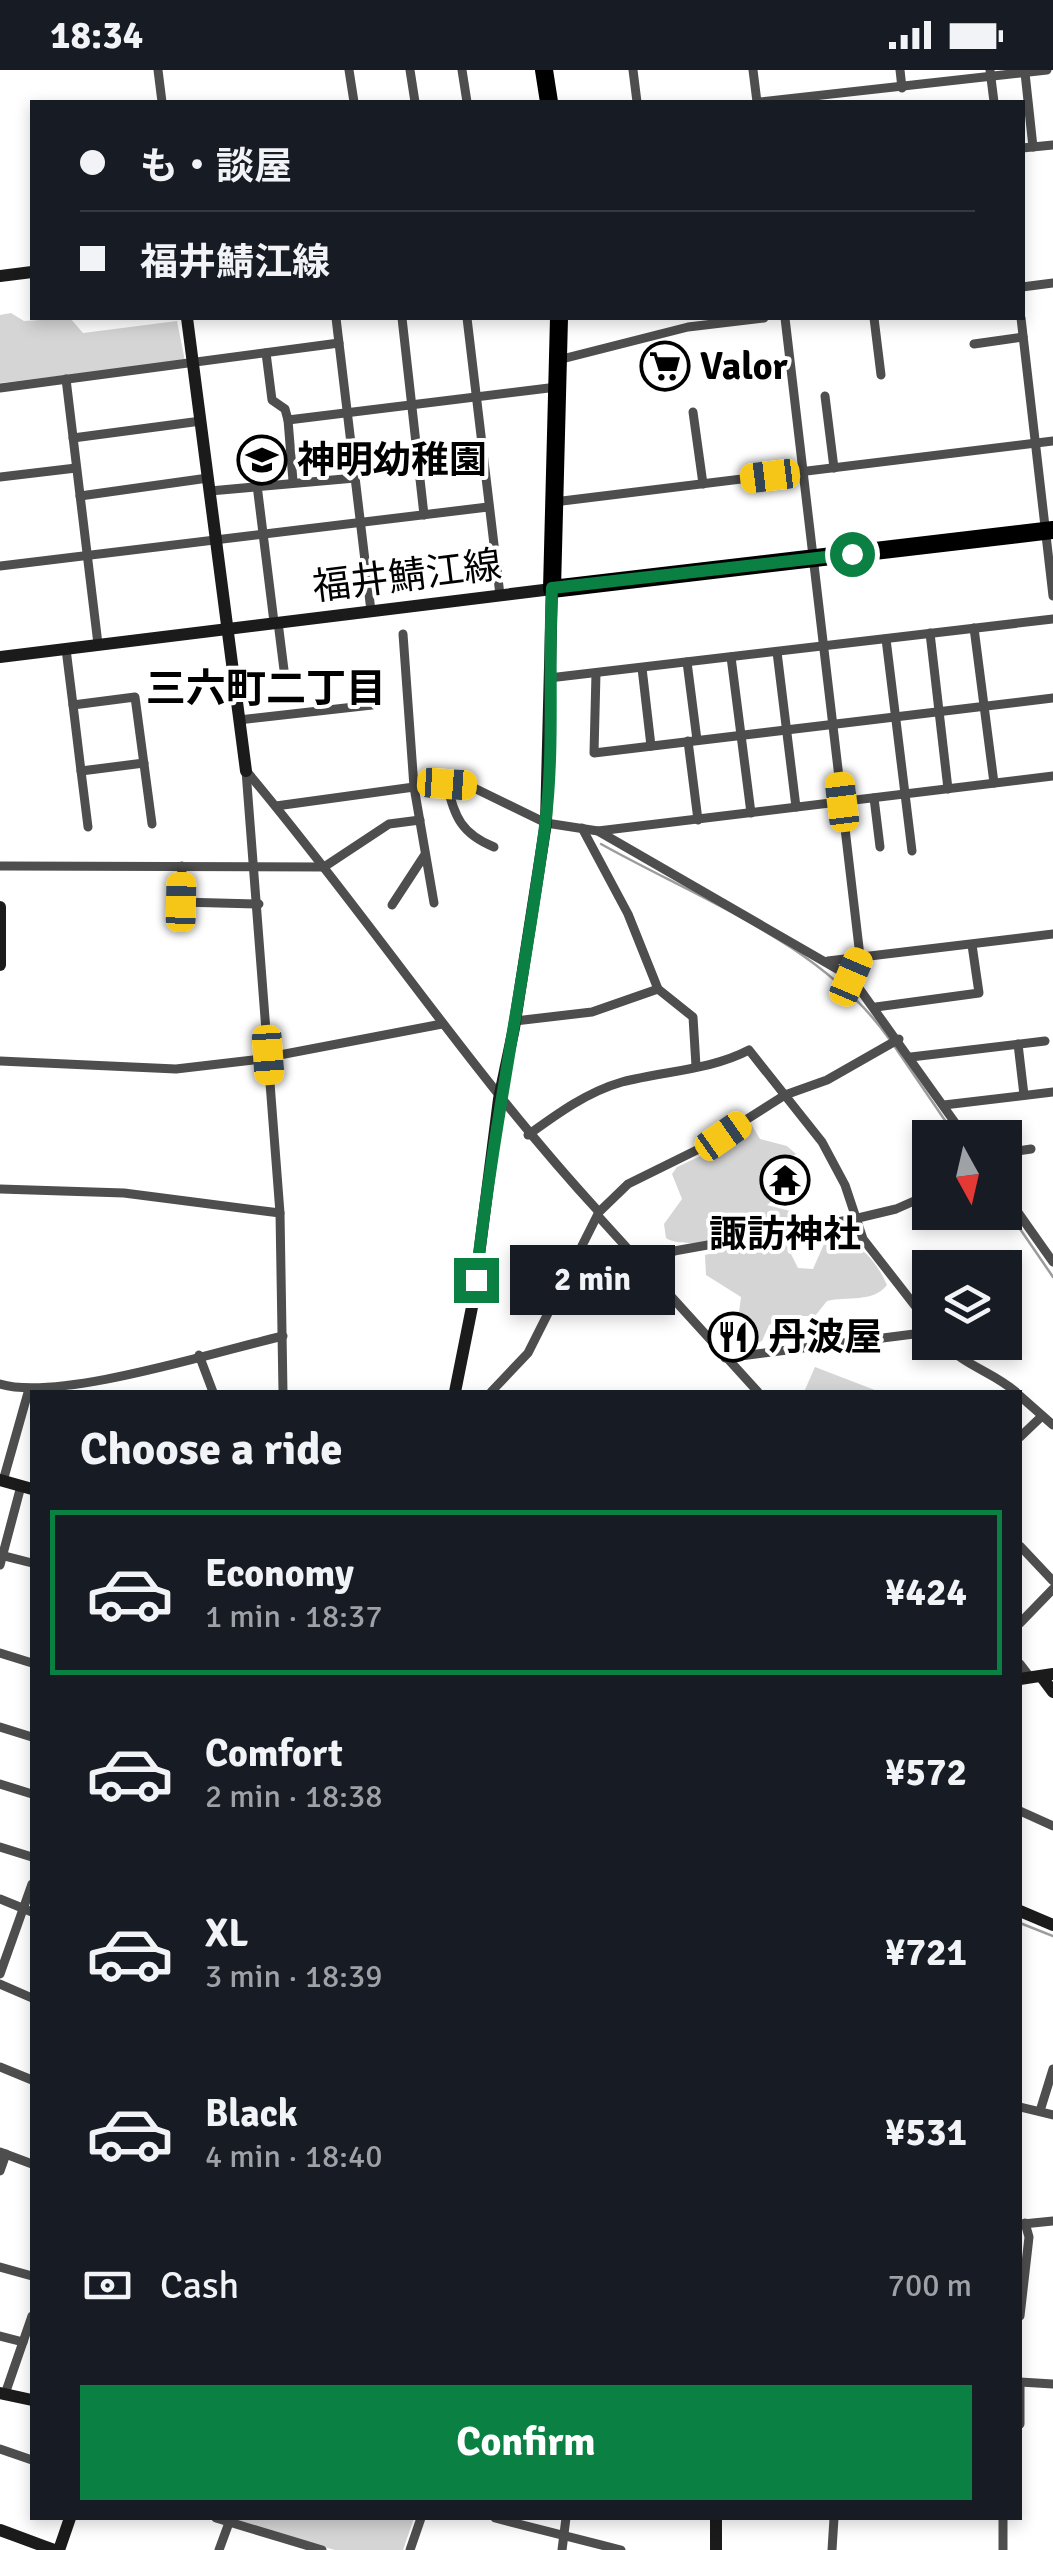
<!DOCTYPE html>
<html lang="en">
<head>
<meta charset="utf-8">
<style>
  body { margin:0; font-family:Signika,"Noto Sans JP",sans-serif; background:#20242c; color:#f1f3f6; height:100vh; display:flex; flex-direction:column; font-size:38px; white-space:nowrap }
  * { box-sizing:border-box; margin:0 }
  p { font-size:32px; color:#9ea1a6 }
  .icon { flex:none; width:55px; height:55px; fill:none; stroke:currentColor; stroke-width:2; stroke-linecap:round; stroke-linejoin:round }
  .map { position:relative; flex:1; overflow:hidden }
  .side { position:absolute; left:30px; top:1320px; width:992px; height:1130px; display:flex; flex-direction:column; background:#171b24; border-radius:0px; box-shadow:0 5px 15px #0003 }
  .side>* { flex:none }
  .banner { position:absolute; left:30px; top:30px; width:995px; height:220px; border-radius:0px; box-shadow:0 5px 15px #0003; display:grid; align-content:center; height:220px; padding:0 50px; background:#171b24 }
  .needle { width:65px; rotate:172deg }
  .buttons { position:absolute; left:912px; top:1050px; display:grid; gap:20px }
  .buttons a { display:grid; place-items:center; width:110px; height:110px; border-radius:0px; background:#171b24; box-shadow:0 5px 15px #0003; font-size:50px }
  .end { position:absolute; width:45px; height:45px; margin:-22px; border:12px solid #0b8043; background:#fff; box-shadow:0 0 0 5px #fff }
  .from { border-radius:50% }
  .bubble { position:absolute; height:70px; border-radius:0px; background:#171b24; box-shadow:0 5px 15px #0003; font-size:32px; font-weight:700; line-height:70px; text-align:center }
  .car { position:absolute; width:30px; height:60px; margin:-30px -15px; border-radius:12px; box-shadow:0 0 8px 2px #0007; background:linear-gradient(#f5c518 24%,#345 0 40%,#f5c518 0 76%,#345 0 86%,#f5c518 0) }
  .banner b { display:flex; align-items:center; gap:35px; height:95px; font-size:38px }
  .banner b+b { border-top:2px solid #363941 }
  .banner i { width:25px; height:25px; background:#f1f3f6 }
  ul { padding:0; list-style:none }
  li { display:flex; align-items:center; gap:30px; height:165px; margin:0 20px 15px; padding:0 30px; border:5px solid transparent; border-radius:0px }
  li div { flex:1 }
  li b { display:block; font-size:38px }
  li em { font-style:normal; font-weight:700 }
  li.selected { border-color:#0b8043 }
  li>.icon { width:90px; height:90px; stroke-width:1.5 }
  h2 { padding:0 50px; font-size:45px; line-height:120px }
  .pay { display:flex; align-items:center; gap:25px; height:110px; padding:0 50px; font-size:38px }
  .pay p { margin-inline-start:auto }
  .cta { display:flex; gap:20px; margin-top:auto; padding:20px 50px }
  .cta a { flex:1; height:115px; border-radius:0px; background:#0b8043; color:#fff; font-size:40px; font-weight:700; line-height:115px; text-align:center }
  .status { display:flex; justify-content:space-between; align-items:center; height:70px; padding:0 50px; background:#171b24; direction:ltr }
  .status svg { height:28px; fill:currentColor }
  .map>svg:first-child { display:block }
  .green { fill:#d5d5d5 }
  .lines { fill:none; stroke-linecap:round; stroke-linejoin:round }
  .stream { stroke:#9c9c9c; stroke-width:2.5 }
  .street { stroke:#4e4e4e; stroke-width:9 }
  .secondary { stroke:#1b1b1b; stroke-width:12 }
  .highway { stroke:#000; stroke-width:18 }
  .route { stroke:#0b8043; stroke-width:12 }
  .labels { text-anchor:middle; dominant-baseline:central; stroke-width:8; stroke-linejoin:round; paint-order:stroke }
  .poi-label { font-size:38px; font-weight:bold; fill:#000; stroke:#fff; text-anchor:start }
  .street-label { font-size:38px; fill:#000; stroke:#fff }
  .neighbourhood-label { font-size:40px; font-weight:bold; fill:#000; stroke:#fff }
</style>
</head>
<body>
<div class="status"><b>18:34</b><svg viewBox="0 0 49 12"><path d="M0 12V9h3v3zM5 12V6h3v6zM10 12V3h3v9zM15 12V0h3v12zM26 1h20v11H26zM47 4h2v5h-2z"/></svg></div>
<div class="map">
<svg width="1053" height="2480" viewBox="0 0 1053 2480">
  <rect width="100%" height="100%" fill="#fff"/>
  <g class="green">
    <polygon points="11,243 24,251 70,248 83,263 177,251 185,291 0,313 0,245"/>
    <path d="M751 1054 760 1069 787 1076 796 1084 775 1098 771 1113H785L787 1118 767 1135 794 1142V1149C769 1160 688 1183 666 1168L664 1154 682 1129 672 1104 677 1097 728 1073Z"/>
    <path d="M774 1169 787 1176 798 1198 813 1199 824 1174C855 1164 875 1188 887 1215 873 1233 847 1226 827 1231L815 1246H790L769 1255 762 1271 756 1273 738 1250 741 1227 706 1205 705 1185Z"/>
    <polygon points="815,1297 880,1322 804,1322"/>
    <polygon points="231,2448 414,2448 403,2480 335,2480 229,2452"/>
  </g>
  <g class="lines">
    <g class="stream">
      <path d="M601 774C701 830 823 874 890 970"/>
      <polyline points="895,977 957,1068"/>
      <polyline points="1005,1137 1053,1207"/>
      <polyline points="1020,1853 1053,1866"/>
    </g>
    <g class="street">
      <polyline points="158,0 162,32"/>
      <polyline points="349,0 354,32"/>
      <polyline points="410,0 415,32"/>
      <polyline points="462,0 467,32"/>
      <polyline points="633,0 637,32"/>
      <polyline points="753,0 757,32"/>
      <polyline points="900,0 902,18"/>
      <polyline points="990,0 994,32"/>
      <polyline points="1025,3 1033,77"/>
      <polyline points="759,32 1047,0"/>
      <polyline points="1022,78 1053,75"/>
      <polyline points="1022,217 1053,213"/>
      <polyline points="336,248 371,541"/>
      <polyline points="402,248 424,445"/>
      <polyline points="467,248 500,525"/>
      <polyline points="785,248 860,886 851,907"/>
      <polyline points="874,248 881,305"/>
      <polyline points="1021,248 1053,526"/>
      <polyline points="974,274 1023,267"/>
      <polyline points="266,283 272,330 285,339 288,350"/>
      <polyline points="558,290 688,257 764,248"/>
      <polyline points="66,309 98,574"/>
      <polyline points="0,318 339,273"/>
      <polyline points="825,326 834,398"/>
      <polyline points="693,342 703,414"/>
      <polyline points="73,368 201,351"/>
      <polyline points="0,407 76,398"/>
      <polyline points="293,411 288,350 557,317"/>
      <polyline points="257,415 274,552"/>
      <polyline points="210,421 355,408"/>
      <polyline points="80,426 208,408"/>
      <polyline points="554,432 1053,371"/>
      <polyline points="0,496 488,437"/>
      <polyline points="278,552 285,608"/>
      <polyline points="974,558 994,713"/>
      <polyline points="930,563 948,719"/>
      <polyline points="403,564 414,717 434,833"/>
      <polyline points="886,569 912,781"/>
      <polyline points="66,579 73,635 135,627 152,754"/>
      <polyline points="777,582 796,737"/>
      <polyline points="731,587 751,743"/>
      <polyline points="687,592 697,670"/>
      <polyline points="642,598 651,676"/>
      <polyline points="596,603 594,683 1053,628"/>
      <polyline points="549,608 1053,549"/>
      <polyline points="73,635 81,701 144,693"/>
      <polyline points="239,650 372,635"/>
      <polyline points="688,671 698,750"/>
      <polyline points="81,701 88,757"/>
      <polyline points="246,701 280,1143 283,1322"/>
      <path d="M248 703C369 847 471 1003 599 1142"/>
      <path d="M447 714C454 747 462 764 494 777"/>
      <polyline points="874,728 880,777"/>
      <polyline points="276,736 414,717 470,716 546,753 598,761 851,907 966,1068"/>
      <polyline points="582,758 628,844 658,919 693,947 696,996"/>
      <polyline points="598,761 1053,706"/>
      <polyline points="0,796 324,797 389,754 420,750"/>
      <polyline points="182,796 181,832 259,834"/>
      <polyline points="392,835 424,786"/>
      <polyline points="828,891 1053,864"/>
      <polyline points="876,937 979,923 972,875"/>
      <polyline points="515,951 592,942 658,919"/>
      <polyline points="1018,974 1024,1025"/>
      <polyline points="911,987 1045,971"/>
      <polyline points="0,991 176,999 253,990 442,954"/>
      <polyline points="944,1035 1053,1022"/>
      <path d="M528 1065C557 1044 587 1022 622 1012 664 1001 711 1000 749 980L822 1072 845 1115 863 1169 930 1255"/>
      <polyline points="1005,1083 1031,1079"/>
      <polyline points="0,1119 124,1123 280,1143"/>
      <polyline points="1005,1124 1053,1192"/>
      <polyline points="598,1146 758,1322"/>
      <polyline points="648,1203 674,1181 854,1149 896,1139 930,1124"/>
      <path d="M943 1272C963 1295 993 1302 1016 1322"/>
      <polyline points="199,1285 213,1322"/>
      <polyline points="725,1288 930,1262"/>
      <path d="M0 1314C59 1332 218 1281 283 1266"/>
      <polyline points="491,1322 528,1283 599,1142 628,1114 703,1077 785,1025 827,1010 899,969"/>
      <polyline points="1020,1326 1053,1355"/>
      <polyline points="1020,1367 1042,1346"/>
      <polyline points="3,1411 29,1319"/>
      <polyline points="1020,1476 1053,1511"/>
      <polyline points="1,1485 32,1493"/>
      <polyline points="0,1495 21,1416"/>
      <polyline points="1020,1553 1053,1519"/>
      <polyline points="0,1583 32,1593"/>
      <polyline points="1020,1594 1030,1607"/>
      <polyline points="0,1657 32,1667"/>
      <polyline points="0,1714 32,1724"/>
      <polyline points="1020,1741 1053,1756"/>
      <polyline points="0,1777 32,1787"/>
      <polyline points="0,1829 32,1842"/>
      <polyline points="0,1904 32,1814"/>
      <polyline points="0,1914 32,1928"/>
      <polyline points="0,1997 32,2010"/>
      <polyline points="1020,2037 1053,2045"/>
      <polyline points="1040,2041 1053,1999"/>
      <polyline points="0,2082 32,2094"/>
      <polyline points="0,2101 6,2084"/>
      <polyline points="1023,2154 1053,2151"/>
      <polyline points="0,2197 32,2206"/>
      <polyline points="1020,2246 1029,2167 1025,2153"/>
      <polyline points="0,2266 23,2272"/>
      <polyline points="1020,2312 1053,2314"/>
      <polyline points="1020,2316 1020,2354"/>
      <polyline points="5,2324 32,2246"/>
      <polyline points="0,2379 32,2390"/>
      <polyline points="216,2448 322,2480"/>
      <polyline points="495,2448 621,2480"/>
      <polyline points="1003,2448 1003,2480"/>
      <polyline points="219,2480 230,2450"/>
      <polyline points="410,2480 421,2448"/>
      <polyline points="562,2480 566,2448"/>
      <polyline points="832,2480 834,2448"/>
    </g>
    <g class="secondary">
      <polyline points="0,206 32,202"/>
      <polyline points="187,248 246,701"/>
      <polyline points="0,587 552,519 546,753 514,958 499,1029 473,1232 455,1322"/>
      <polyline points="0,837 0,895"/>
      <polyline points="0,1410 32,1419"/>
      <polyline points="1041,1606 1053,1622"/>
      <polyline points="1020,1609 1053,1604"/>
      <polyline points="1020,1841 1053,1855"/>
      <polyline points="0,2323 32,2330"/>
      <polyline points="716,2448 716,2480"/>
      <polyline points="0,2460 54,2480"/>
      <polyline points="59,2480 70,2448"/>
    </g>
    <g class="highway">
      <polyline points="544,0 549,32"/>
      <polyline points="559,248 552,519 1053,460"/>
    </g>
  </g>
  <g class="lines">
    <path class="route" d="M476 1210C493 1057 525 908 545 756 555 678 548 597 552 518L852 484"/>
  </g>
  <defs>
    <g id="supermarket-ring" transform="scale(2.5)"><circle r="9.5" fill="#fff" stroke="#000" stroke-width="1.5"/><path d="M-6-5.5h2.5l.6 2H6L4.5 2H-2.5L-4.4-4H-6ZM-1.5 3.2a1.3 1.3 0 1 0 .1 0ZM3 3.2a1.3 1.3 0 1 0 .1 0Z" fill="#000"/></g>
    <g id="school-ring" transform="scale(2.5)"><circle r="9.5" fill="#fff" stroke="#000" stroke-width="1.5"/><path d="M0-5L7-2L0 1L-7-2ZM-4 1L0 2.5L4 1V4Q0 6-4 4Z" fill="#000"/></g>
    <g id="temple-ring" transform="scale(2.5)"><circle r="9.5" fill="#fff" stroke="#000" stroke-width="1.5"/><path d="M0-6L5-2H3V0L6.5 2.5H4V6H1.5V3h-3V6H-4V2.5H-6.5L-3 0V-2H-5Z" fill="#000"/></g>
    <g id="restaurant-ring" transform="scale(2.5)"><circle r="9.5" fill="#fff" stroke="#000" stroke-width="1.5"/><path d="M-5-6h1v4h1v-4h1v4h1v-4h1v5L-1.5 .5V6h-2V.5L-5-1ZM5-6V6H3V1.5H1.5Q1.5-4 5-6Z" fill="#000"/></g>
  </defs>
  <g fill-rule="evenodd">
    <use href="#supermarket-ring" x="665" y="296"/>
    <use href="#school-ring" x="262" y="390"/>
    <use href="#temple-ring" x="785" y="1110"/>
    <use href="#restaurant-ring" x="733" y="1267"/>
  </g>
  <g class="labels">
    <g class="poi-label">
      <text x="700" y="296">Valor</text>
      <text x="297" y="390">神明幼稚園</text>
      <text x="785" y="1164" text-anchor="middle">諏訪神社</text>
      <text x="768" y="1267">丹波屋</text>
    </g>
    <g class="street-label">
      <text transform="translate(407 506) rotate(-7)">福井鯖江線</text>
    </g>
    <g class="neighbourhood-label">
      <text x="266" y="619">三六町二丁目</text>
    </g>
  </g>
</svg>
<div class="buttons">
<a><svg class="needle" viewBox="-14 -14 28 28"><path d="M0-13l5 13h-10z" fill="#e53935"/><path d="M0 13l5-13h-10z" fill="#9ea1a6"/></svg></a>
<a><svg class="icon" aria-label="layers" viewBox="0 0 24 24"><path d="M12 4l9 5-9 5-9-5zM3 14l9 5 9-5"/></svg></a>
</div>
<i class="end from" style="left:852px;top:484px"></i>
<i class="end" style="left:476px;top:1210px"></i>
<div class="bubble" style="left:510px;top:1175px;width:165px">2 min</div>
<i class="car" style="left:770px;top:406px;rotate:263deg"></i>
<i class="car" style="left:447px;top:714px;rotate:94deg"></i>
<i class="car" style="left:842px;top:732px;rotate:353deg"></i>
<i class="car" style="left:181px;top:832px;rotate:1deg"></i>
<i class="car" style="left:851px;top:907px;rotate:23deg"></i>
<i class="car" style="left:268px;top:985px;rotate:176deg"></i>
<i class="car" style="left:723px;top:1066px;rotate:55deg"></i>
<div class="banner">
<b><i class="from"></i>も・談屋</b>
<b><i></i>福井鯖江線</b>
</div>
<section class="side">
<h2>Choose a ride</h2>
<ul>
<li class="selected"><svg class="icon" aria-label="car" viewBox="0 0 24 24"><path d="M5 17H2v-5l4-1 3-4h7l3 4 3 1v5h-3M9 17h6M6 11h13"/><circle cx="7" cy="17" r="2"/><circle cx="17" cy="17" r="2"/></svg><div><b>Economy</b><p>1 min · 18:37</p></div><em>¥424</em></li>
<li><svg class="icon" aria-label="car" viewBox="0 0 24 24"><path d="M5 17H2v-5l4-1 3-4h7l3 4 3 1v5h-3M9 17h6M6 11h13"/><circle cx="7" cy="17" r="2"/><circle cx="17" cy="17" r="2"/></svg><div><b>Comfort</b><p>2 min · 18:38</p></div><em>¥572</em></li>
<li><svg class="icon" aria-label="car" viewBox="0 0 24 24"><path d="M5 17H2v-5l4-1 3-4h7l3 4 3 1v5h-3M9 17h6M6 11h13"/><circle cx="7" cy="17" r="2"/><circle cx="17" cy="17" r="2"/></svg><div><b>XL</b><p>3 min · 18:39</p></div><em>¥721</em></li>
<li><svg class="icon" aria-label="car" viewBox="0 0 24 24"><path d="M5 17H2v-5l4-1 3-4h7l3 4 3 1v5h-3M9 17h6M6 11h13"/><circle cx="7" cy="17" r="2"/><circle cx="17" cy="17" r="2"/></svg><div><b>Black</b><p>4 min · 18:40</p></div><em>¥531</em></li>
</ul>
<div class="pay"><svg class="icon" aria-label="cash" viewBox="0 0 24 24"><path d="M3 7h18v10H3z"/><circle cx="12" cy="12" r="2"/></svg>Cash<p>700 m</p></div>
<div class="cta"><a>Confirm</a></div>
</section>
</div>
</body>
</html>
